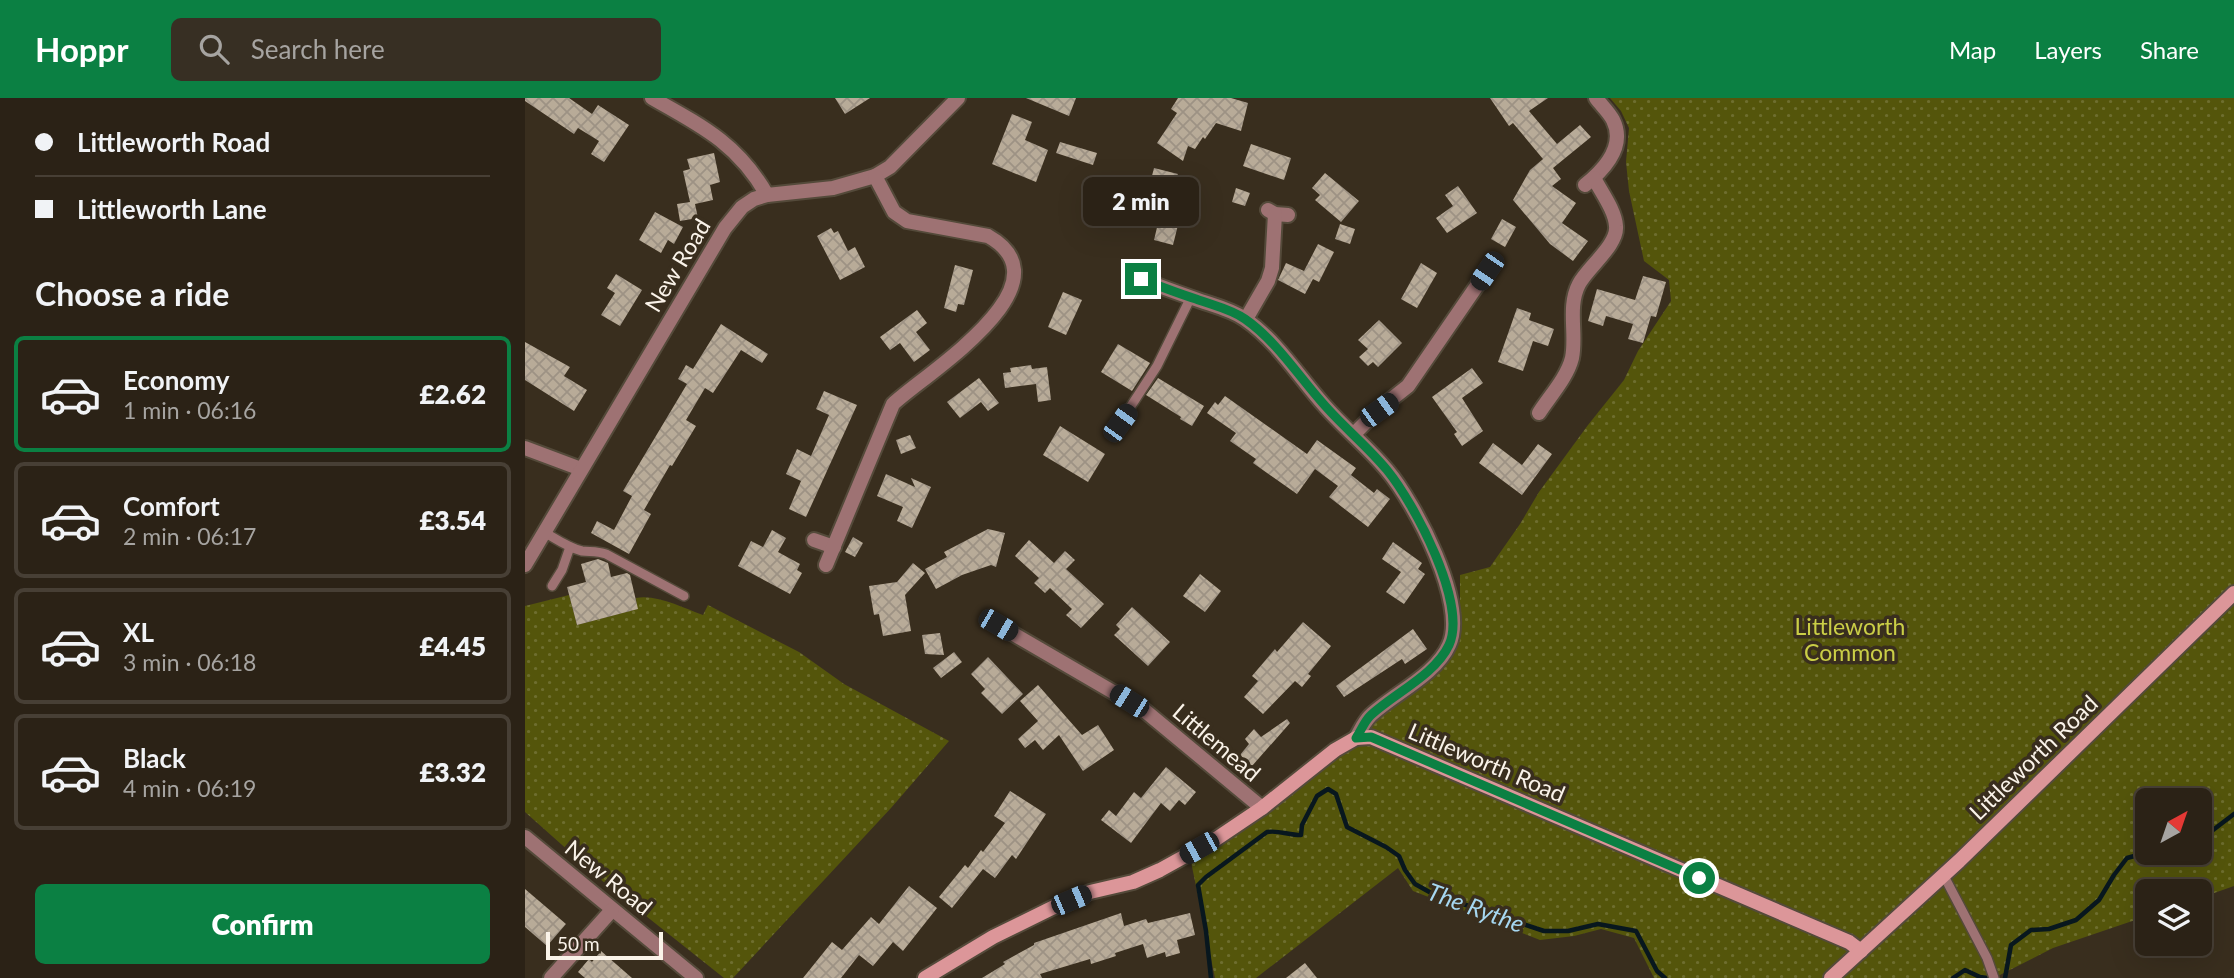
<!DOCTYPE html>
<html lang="en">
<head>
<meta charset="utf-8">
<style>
  body { margin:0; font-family:Lato,sans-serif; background:#372f23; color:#f1f3f6; height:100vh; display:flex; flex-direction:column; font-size:26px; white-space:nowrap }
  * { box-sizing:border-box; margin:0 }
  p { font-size:23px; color:#a6a4a1 }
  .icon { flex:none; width:38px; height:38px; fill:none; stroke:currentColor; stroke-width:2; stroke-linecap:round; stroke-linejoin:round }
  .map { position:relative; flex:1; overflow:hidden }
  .side { display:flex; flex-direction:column; background:#2b2216; width:525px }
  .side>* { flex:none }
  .hud { display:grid; align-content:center; height:154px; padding:0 35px; background:#2b2216 }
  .needle { width:46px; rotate:40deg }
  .buttons { position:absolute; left:1610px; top:690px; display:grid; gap:14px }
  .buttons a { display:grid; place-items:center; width:77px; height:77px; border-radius:10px; background:#2b2216; box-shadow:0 7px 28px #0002,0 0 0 2px #473f35; font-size:35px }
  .scale { position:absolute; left:21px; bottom:18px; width:117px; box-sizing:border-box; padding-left:7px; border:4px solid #faf3e9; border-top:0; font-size:19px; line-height:24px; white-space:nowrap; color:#faf3e9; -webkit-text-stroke:5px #392e1e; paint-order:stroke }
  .end { position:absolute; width:32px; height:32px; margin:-16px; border:9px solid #0b8043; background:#fff; box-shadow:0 0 0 4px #fff }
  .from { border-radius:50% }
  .bubble { position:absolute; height:49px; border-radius:10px; background:#2b2216; box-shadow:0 7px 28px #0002,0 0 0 2px #473f35; font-size:23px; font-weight:800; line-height:49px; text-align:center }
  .car { position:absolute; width:21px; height:42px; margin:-21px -10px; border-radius:9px; box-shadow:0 0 5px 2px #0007; background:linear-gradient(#222 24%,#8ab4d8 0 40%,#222 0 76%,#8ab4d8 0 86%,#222 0) }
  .hud b { display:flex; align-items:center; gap:24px; height:66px; font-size:26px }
  .hud b+b { border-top:2px solid #473f35 }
  .hud i { width:18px; height:18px; background:#f1f3f6 }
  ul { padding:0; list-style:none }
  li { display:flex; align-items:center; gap:21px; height:116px; margin:0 14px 10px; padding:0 21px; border:4px solid #473f35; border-radius:10px }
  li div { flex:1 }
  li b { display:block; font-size:26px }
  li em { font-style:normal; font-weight:800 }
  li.active { border-color:#0b8043 }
  li>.icon { width:63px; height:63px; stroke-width:1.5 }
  h2 { padding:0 35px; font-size:32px; line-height:84px }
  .cta { display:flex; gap:14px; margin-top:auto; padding:14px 35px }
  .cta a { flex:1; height:80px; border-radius:10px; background:#0b8043; color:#fff; font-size:28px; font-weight:800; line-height:80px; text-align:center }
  header { display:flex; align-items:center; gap:42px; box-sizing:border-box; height:98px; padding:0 35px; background:#0b8043; color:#fff }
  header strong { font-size:33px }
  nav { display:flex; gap:38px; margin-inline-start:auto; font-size:24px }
  .search { width:490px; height:63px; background:#372f23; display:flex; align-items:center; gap:18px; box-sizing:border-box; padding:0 24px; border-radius:10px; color:#a6a4a1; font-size:26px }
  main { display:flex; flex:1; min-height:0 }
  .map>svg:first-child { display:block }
  .park { fill:url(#park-dots); fill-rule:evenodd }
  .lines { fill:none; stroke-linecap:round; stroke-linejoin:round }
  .stream { stroke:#08171e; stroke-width:4.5 }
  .building { fill:url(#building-cross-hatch) }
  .lane-casing { stroke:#544a3a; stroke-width:12 }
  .street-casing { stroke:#544a3a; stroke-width:18 }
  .secondary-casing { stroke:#544a3a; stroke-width:18 }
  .lane { stroke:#9e7273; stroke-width:9 }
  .street { stroke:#9e7273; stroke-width:14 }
  .secondary { stroke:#dc9699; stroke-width:14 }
  .route { stroke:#0b8043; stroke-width:9 }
  .labels { text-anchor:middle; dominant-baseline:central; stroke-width:7; stroke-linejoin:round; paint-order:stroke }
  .street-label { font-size:23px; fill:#faf3e9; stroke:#392e1e }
  .park-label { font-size:23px; fill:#cace46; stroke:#392e1e }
  .water-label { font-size:24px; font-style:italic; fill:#a6d7f1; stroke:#392e1e }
</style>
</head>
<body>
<header>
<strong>Hoppr</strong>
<div class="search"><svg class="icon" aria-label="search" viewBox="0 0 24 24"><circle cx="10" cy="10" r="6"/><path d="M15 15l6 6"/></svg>Search here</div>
<nav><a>Map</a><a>Layers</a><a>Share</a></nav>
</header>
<main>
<section class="side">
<div class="hud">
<b><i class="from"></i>Littleworth Road</b>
<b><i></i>Littleworth Lane</b>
</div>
<h2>Choose a ride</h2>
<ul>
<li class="active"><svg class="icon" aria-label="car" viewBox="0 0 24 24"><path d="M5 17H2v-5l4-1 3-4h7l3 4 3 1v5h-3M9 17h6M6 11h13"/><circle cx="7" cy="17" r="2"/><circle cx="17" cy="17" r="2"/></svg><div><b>Economy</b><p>1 min · 06:16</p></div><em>£2.62</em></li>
<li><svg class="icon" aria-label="car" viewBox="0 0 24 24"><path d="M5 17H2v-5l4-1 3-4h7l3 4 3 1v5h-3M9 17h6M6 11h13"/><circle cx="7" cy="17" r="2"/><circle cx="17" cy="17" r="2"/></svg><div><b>Comfort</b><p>2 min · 06:17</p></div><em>£3.54</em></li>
<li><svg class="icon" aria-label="car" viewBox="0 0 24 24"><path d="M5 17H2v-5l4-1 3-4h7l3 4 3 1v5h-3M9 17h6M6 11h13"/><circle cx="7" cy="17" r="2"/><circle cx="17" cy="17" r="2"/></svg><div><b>XL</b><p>3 min · 06:18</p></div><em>£4.45</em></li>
<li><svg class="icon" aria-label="car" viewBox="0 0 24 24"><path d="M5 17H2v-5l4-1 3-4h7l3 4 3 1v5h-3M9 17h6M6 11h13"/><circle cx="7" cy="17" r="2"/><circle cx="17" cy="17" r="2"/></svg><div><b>Black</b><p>4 min · 06:19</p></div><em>£3.32</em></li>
</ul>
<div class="cta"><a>Confirm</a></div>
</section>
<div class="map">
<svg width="1709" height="880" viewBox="0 0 1709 880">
  <defs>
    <pattern id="park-dots" width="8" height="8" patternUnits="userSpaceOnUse" patternTransform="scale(1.75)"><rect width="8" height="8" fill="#54550b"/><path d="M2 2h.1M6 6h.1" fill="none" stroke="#6e6e2f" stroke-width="1.8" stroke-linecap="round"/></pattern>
    <pattern id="building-cross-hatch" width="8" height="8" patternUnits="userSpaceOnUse" patternTransform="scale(1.75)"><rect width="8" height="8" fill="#b8ab98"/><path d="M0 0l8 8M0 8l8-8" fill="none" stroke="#9d9284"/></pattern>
  </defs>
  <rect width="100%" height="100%" fill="#392e1e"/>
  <g class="park">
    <path d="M1085 0H1709V788L1675 800V793H1622V818L1528 850 1469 880H1129L1109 840 1076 831 1049 838 1015 842 888 793 873 770 731 880H690L665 759 810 652 924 548 935 507V477L965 469 995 426 1014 394 1063 327 1099 282 1113 253 1146 203 1144 182 1119 163 1104 93 1101 64 1104 30 1096 13ZM1622 702H1675V754H1622Z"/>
    <path d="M44 497 52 527 112 511 111 500C132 496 158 510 178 517L183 507 274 554 319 586 424 643 366 710 208 880H199L82 787 0 714V508Z"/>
  </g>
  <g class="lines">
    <g class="stream">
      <polyline points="1675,742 1709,716"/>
      <path d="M686 880 681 833 673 787 681 779 742 734C754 732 763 737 776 737L777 727 792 698 803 691 811 696 822 729 861 749 874 758 880 772 890 786 908 796 1019 833H1043L1073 826 1111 833 1132 873 1140 880"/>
      <polyline points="1428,880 1440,872 1455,879 1462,880"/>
      <polyline points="1480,880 1486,847 1506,832 1524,831 1551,822 1574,802 1589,777 1602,760 1624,754"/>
    </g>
  </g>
  <g class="building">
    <polygon points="0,0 44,0 67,16 73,7 104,27 79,64 66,56 74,43 53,30 49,36 0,3"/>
    <polygon points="310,0 345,0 320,16"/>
    <polygon points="501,0 551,0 544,18"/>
    <polygon points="653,0 706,0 723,5 716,33 691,25 680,41 678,39 670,51 663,48 658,63 632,45 652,15 646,11"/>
    <polygon points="965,0 1023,0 1004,13 1032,46 1055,27 1066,39 1028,70 1036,81 1027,88 1051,105 1037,125 1063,143 1048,163 1025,146 988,102 1005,72 1018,61 988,25 984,28"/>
    <polygon points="487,16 507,24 500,42 523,52 511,84 467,66"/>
    <polygon points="535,44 572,55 568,67 531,55"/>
    <polygon points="726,46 766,60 759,82 718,68"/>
    <polygon points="189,55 195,84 185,87 188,102 170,106 173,120 155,123 152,106 165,104 158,73 165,71 162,61"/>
    <polygon points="629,70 653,76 651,79 661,82 655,102 659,103 648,147 629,142 634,121 610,115 613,103 620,105"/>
    <polygon points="800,75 834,103 816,124 790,102 795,97 787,90"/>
    <polygon points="933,88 952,115 922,135 911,120 928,108 920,97"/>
    <polygon points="711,90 725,95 720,108 707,104"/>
    <polygon points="130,114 158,129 149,146 143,142 136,155 114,142"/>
    <polygon points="977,121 991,129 980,149 966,141"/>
    <polygon points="815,126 830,131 825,146 810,141"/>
    <polygon points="306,130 309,135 313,133 323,153 330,149 340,169 315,182 292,138"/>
    <polygon points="793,146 809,154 794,184 788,181 780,196 753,182 761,165 779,173"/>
    <polygon points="896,165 912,175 892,210 876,201"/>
    <polygon points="430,167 448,172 439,207 433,206 431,214 419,210"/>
    <polygon points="91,176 117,192 95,228 76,217 90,195 82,190"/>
    <polygon points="1118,178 1141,184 1131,219 1126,218 1118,245 1103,241 1108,226 1081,218 1078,228 1063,223 1072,191 1110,202"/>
    <polygon points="538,194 557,202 541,237 523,229"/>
    <polygon points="992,210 1006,215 1004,222 1029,231 1023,248 1008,243 998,273 973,264"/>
    <polygon points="392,212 402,225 391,234 405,252 389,264 375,245 365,252 355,239"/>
    <polygon points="854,222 877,245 853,269 848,264 843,268 834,259 843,251 833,242"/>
    <polygon points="196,226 243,256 237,265 216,252 188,295 180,290 161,322 171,328 147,368 145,367 119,412 126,416 104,456 66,435 72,423 89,432 107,398 98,393 162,286 153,281 161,267 168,271"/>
    <polygon points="0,244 45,269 39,278 62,292 49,313 0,282"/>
    <polygon points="593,246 625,265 607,293 576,274"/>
    <polygon points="506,267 507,271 522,269 526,302 513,304 511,286 480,290 478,275 486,274 485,270"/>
    <polygon points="947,270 958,285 937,300 958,333 937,348 929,336 932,334 907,299"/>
    <polygon points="454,280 474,305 463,313 456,304 435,320 422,304"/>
    <polygon points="633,280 679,308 667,328 655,321 656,319 621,297"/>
    <polygon points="299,293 332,307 281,419 264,411 276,383 261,376 272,351 286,358 304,317 291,311"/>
    <polygon points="700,298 782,356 792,342 831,370 826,377 849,395 852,391 865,401 843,429 804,399 813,388 790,371 772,396 728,365 731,361 705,343 711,335 682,315 690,304 693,307"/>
    <polygon points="535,328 580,356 563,384 518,357"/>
    <polygon points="385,337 391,350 376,356 371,342"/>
    <polygon points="968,345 997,367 1013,346 1027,356 997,397 954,365"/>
    <polygon points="361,376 390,389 386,380 406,389 387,430 372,423 378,409 352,398"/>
    <polygon points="463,431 480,435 471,469 466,467 437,477 411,491 400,471 422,459 419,454"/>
    <polygon points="247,432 261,440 253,454 275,466 272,472 277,475 265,496 213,468 226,443 238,449"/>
    <polygon points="328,439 338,445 330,459 320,454"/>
    <polygon points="504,442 529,465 540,453 550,462 541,471 579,506 556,530 541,517 547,511 525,490 520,495 509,485 514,480 490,458"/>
    <polygon points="868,444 897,465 893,471 900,476 879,506 861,494 876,474 857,461"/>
    <polygon points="73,461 83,465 86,479 102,475 105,477 113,511 52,527 42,489 61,484 56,466"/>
    <polygon points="388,465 400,475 380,497 386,533 358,538 354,516 349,517 344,488 372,484"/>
    <polygon points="675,476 696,493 680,514 658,498"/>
    <polygon points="607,509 645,544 623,568 589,537 595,531 591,527"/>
    <polygon points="778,524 806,548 783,576 786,578 777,589 770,583 738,616 719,599 733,583 727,578 750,551 752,554"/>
    <polygon points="888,531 902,551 880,566 877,561 819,599 811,588"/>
    <polygon points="415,535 419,557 400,556 397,537"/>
    <polygon points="429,554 437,564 416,580 408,570"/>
    <polygon points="463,559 498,596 477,616 456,595 460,591 446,576"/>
    <polygon points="513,587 557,637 573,627 589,652 558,673 534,637 518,652 510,642 500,650 493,641 513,623 495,603"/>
    <polygon points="762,621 765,625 727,668 715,657 724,646 720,641 729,631 736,639"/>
    <polygon points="641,669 671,694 660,707 654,702 645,713 636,705 606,745 576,722 584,712 591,718 609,694 616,700"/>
    <polygon points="485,693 521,716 491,761 487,757 470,780 458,771 427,810 414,799 440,767 443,770 456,752 458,754 480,725 469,718"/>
    <polygon points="384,788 412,810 378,853 368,844 348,868 334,857 316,880 278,880 307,844 317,852 346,819 354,826"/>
    <polygon points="0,791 41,826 22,848 0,829"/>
    <polygon points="596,815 599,828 621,821 623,825 665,815 670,837 652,842 655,855 641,859 640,854 622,860 618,846 590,855 591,858 566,866 565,861 515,876 517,880 457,880 480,866 478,864 509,847 509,845"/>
    <polygon points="76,853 107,880 60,880 53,874 64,861 67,864"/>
    <polygon points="780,865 792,880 761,880"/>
  </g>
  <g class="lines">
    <g class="lane-casing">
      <g id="lane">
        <polyline points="595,325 632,268 666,199"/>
        <path d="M19 434C31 441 44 450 57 453 65 454 72 453 81 456L159 498"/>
        <polyline points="27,488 37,472 45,449"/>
        <polyline points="1419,778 1462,860 1469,880"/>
      </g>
    </g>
    <g class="street-casing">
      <g id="street">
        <path d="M127 0C177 28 213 46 242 97"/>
        <path d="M1060 87C1080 71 1101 48 1088 22 1084 14 1076 7 1071 0"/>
        <polyline points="743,112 750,116 763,117"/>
        <path d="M616 181C636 189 656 196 676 203 691 208 707 212 720 221 752 243 774 279 799 307 819 330 843 349 862 372 890 405 943 506 924 547 911 577 868 596 845 618 839 624 835 633 831 640"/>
        <polyline points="721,221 743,183 747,170 750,116"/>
        <path d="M1014 315C1024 299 1042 280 1047 260 1052 236 1042 209 1054 186 1063 169 1093 147 1091 128 1090 112 1076 94 1069 80"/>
        <polyline points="829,336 854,311 883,288 962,173"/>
        <polyline points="0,350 56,371"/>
        <polyline points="289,442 309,449"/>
        <polyline points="0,467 200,130 217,109 229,101 242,97 308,90 350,78 365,69 433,0"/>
        <path d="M301 467 368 306C401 275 548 186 463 138L382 123 369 114 350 78"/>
        <polyline points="473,527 619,612 737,710"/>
        <polyline points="0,739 171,880"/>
        <polyline points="26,880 87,812"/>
      </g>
    </g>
    <g class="secondary-casing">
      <g id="secondary">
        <polyline points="400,880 468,839 527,810 565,794 608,784 635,772 691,741 737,710 810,652 831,640 846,639 1324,844 1336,853"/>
        <polyline points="1306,880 1434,763 1709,495"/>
      </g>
    </g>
    <use href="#lane" class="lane"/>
    <use href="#street" class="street"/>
    <use href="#secondary" class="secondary"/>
  </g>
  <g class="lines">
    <path class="route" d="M616 181C634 188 652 195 671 201 687 207 706 211 720 221 753 244 776 282 803 311 822 332 844 350 862 372 889 405 943 506 924 547 910 577 868 596 845 618 839 624 836 633 831 640L846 639 1174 780"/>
  </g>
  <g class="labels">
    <g class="street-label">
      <text transform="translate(152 167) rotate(-59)">New Road</text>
      <text transform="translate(692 644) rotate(40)">Littlemead</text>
      <text transform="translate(1508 659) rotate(-44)">Littleworth Road</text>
      <text transform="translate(962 664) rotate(23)">Littleworth Road</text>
      <text transform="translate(84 779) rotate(39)">New Road</text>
    </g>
    <g class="park-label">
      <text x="1325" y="528">Littleworth<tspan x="1325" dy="26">Common</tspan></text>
    </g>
    <g class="water-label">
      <text transform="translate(951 809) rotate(20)">The Rythe</text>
    </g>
  </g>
</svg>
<div class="buttons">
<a><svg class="needle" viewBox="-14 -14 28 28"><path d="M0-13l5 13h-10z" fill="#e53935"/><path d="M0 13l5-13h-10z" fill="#a6a4a1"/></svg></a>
<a><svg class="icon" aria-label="layers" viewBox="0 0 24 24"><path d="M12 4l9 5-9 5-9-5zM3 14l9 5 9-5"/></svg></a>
</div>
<div class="scale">50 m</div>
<i class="end from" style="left:1174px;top:780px"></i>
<i class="end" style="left:616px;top:181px"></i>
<div class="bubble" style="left:558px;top:79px;width:116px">2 min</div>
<i class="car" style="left:962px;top:173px;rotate:214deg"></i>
<i class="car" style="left:854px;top:312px;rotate:54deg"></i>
<i class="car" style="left:595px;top:325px;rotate:36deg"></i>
<i class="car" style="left:473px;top:527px;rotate:120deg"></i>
<i class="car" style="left:604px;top:603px;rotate:302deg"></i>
<i class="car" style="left:674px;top:750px;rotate:241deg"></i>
<i class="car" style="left:546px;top:802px;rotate:67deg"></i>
</div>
</main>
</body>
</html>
